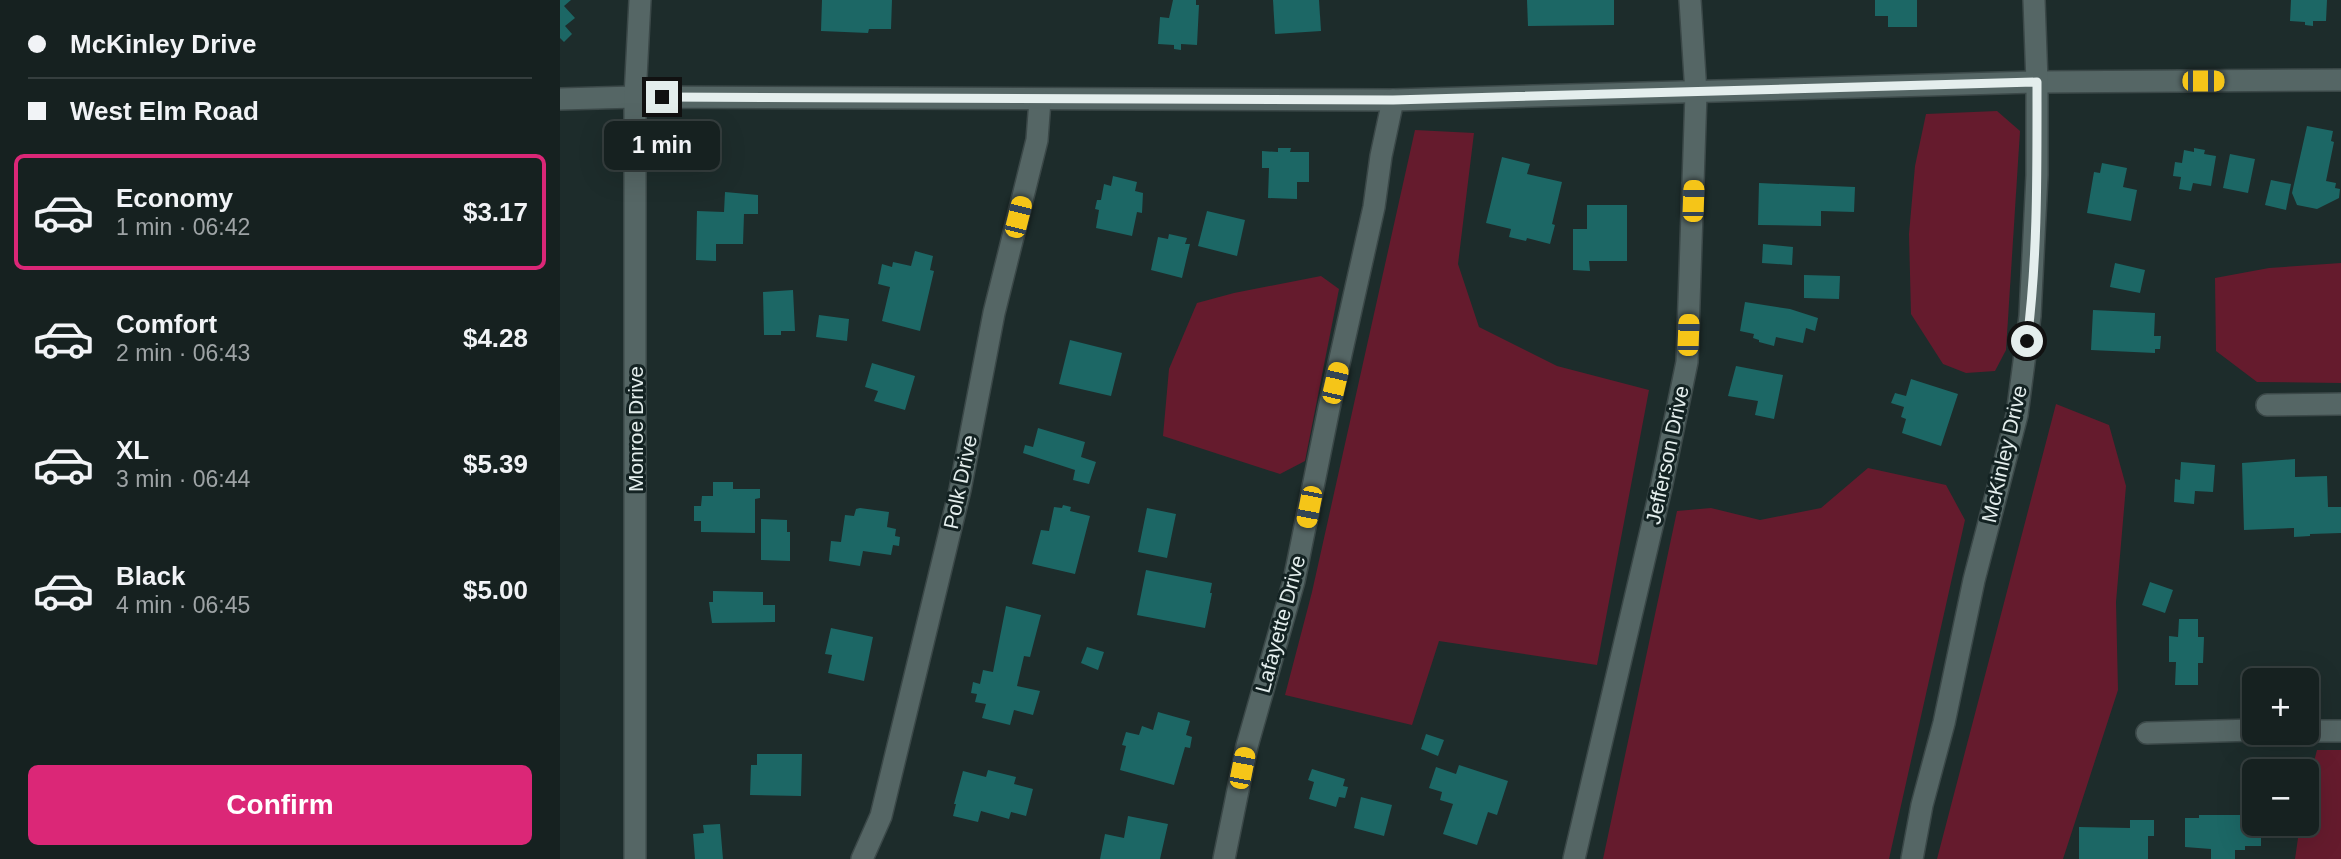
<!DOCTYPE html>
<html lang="en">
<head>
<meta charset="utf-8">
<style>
  body { margin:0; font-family:Arial,sans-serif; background:#1f2929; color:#f1f3f6; height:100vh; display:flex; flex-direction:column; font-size:26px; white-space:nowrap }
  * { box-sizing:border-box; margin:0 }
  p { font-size:23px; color:#9ea3a5 }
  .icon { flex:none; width:38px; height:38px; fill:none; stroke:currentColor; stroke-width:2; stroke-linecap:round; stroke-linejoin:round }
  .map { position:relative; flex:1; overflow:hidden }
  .side { display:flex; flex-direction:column; background:#162120; width:560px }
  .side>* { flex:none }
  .top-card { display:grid; align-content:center; height:154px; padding:0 28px; background:#162120 }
  .fabs { position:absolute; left:1682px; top:668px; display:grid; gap:14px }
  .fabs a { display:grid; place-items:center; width:77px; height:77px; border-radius:10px; background:#162120; box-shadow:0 7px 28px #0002,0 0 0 2px #353e3e; font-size:35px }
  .end { position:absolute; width:32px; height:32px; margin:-16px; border:9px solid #e4eeed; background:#111; box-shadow:0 0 0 4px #111 }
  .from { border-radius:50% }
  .bubble { position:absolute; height:49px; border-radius:10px; background:#162120; box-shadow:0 7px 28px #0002,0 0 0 2px #353e3e; font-size:23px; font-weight:800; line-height:49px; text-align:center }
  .car { position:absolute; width:21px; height:42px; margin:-21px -10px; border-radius:9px; box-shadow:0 0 5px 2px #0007; background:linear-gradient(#f5c518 24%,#345 0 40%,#f5c518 0 76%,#345 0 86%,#f5c518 0) }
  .top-card b { display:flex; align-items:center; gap:24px; height:66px; font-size:26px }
  .top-card b+b { border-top:2px solid #353e3e }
  .top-card i { width:18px; height:18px; background:#f1f3f6 }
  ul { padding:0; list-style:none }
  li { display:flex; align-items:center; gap:21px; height:116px; margin:0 14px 10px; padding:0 14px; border:4px solid transparent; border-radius:10px }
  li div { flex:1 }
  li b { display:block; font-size:26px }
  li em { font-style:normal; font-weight:800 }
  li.current { border-color:#db2777 }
  li>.icon { width:63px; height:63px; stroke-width:1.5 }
  .action { display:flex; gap:14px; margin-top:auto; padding:14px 28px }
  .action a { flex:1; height:80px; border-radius:10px; background:#db2777; color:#fff; font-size:28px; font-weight:800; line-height:80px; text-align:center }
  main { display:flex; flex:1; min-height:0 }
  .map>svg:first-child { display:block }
  .green { fill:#651b2d }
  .building { fill:#1c6765 }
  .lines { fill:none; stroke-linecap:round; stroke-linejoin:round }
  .minor-casing { stroke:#3b4848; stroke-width:24 }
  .minor { stroke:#556665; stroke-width:21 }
  .route { stroke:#e4eeed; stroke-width:9 }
  .labels { text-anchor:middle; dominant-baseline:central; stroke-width:6; stroke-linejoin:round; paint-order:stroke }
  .street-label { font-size:21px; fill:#e4eeed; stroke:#132222 }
</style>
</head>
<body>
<main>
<section class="side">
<div class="top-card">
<b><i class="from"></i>McKinley Drive</b>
<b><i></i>West Elm Road</b>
</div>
<ul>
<li class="current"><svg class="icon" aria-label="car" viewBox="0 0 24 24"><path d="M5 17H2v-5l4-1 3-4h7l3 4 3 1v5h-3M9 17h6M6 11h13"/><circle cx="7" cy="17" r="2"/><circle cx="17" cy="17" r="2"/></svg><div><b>Economy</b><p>1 min · 06:42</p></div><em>$3.17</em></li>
<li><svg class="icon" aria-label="car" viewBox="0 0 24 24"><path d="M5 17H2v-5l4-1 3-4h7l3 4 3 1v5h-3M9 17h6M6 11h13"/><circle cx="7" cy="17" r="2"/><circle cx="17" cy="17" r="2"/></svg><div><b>Comfort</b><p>2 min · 06:43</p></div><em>$4.28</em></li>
<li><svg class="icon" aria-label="car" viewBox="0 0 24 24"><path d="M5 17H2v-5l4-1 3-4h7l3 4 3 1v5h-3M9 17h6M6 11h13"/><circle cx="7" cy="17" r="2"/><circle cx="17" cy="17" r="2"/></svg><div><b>XL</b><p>3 min · 06:44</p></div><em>$5.39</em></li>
<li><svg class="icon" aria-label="car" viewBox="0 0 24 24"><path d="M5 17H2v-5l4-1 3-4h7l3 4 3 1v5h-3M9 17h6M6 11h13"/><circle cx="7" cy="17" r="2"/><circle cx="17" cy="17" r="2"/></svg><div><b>Black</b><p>4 min · 06:45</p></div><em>$5.00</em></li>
</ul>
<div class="action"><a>Confirm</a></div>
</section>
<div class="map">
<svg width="1781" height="859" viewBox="0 0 1781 859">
  <rect width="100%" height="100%" fill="#1d2c2b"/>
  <g class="green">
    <polygon points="1437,111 1460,131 1446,350 1435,371 1406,373 1383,364 1351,314 1349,234 1355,166 1366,114"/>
    <polygon points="855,130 914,133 898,264 919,327 997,366 1089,390 1037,665 879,641 852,725 725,695 752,592"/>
    <polygon points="1781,263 1781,383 1697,382 1656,351 1655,278 1709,268"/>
    <polygon points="761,276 779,289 745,461 720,474 603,436 609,369 637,303 674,293"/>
    <polygon points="1496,404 1549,425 1566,486 1556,602 1558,690 1503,859 1377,859"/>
    <polygon points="1308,468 1386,485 1405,520 1329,859 1043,859 1117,511 1151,508 1200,520 1261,508"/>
    <polygon points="1757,750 1781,750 1781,859 1735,859 1740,824 1746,824 1747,789"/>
  </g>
  <g class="building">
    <polygon points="0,0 11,0 4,6 15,18 5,26 12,34 4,42 0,38"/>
    <polygon points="262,0 332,0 331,29 309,29 308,33 261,31"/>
    <polygon points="613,0 636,0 636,5 639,5 637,45 621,44 621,50 614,49 614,45 598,44 600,17 609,18"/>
    <polygon points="713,0 759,0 761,31 715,34"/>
    <polygon points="967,0 1054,0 1054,25 968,26"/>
    <polygon points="1315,0 1357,0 1357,27 1328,27 1328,16 1315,16"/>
    <polygon points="1731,0 1767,0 1766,21 1753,21 1753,26 1745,25 1745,22 1730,21"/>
    <polygon points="1747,126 1773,131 1771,141 1774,142 1766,181 1776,183 1775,188 1780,189 1779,198 1757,209 1737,205 1732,193"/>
    <polygon points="718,148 731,148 730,152 749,152 749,182 737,182 737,199 708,198 709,168 702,168 702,151 718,152"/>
    <polygon points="1634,148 1645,150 1644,154 1656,156 1651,186 1633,183 1631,191 1619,189 1621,177 1613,176 1615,162 1622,163 1624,150 1634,152"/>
    <polygon points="1670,154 1695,159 1688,193 1663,188"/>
    <polygon points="942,157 970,164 967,174 1002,182 992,224 995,225 990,244 967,238 966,241 949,237 951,229 926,223"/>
    <polygon points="1542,163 1567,168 1563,187 1577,190 1571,221 1527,213 1534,172 1540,173"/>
    <polygon points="553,176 577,182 575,191 583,193 582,213 577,212 572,236 536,228 539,210 535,209 537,200 541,200 544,184 551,186"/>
    <polygon points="1711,180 1731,184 1726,210 1705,205"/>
    <polygon points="1199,183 1295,187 1294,212 1261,211 1261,226 1198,225"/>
    <polygon points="165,192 198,195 198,214 184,214 183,244 156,244 156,261 136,260 137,211 164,212"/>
    <polygon points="1027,205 1067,205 1067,261 1029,261 1030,271 1013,270 1013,229 1027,229"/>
    <polygon points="647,211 685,220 677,256 638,246"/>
    <polygon points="609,234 627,238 625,244 630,244 622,278 591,270 598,237 608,239"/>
    <polygon points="1203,244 1233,247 1232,265 1202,263"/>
    <polygon points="355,251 373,256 370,270 374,271 360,331 322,321 330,287 318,284 322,264 332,267 333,262 351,266"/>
    <polygon points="1555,263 1585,270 1580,293 1550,287"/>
    <polygon points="1244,275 1280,276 1279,299 1244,298"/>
    <polygon points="233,290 235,331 221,331 221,335 204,335 203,292"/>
    <polygon points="1185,302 1230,309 1258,318 1255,331 1246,328 1243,343 1216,337 1214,346 1199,342 1199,340 1193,338 1194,334 1180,331"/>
    <polygon points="1533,310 1595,313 1594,336 1601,336 1600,349 1595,349 1595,353 1531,350"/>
    <polygon points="259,315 289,319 287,341 256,337"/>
    <polygon points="510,340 562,353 551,396 499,384"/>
    <polygon points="312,363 355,376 345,410 314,401 318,391 305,387"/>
    <polygon points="1176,366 1223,375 1214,419 1195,415 1198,401 1168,396"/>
    <polygon points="1351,379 1398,394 1381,446 1342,433 1346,419 1341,417 1344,407 1331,403 1335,393 1346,396"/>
    <polygon points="478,428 525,442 521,457 536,462 529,484 513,480 515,470 463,453 465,445 473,447"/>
    <polygon points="1735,459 1735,477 1767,476 1768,507 1781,507 1781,533 1750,534 1750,536 1734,537 1734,528 1684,530 1682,463"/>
    <polygon points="1621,462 1655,465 1653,492 1635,491 1634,504 1614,502 1615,479 1620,480"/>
    <polygon points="153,482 173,482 173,489 200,489 200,498 195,499 195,533 141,532 141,521 134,521 134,506 141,506 142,496 153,496"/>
    <polygon points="503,505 511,507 510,511 530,516 515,574 472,564 481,530 489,531 494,507 502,508"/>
    <polygon points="300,508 329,512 327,527 336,529 335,536 340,537 339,546 333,545 331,555 303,551 300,566 269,561 271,541 281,542 285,515 294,516 296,509"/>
    <polygon points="587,508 616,514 607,558 578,552"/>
    <polygon points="201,519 227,520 227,532 230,532 230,561 201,560"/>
    <polygon points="586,570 652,583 650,593 652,593 645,628 577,615"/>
    <polygon points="1590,582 1613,590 1605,613 1582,605"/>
    <polygon points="153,591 203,592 203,605 215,605 215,622 152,623 149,602 153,602"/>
    <polygon points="446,606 481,615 470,657 464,656 457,686 480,691 473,715 454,710 450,725 422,718 426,704 415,702 417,694 411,693 413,682 420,684 423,670 433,672"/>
    <polygon points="1619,619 1638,619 1638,637 1644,637 1643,663 1638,663 1638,685 1615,685 1616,662 1609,662 1609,636 1618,637"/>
    <polygon points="271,628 313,637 304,681 268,673 272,655 265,654"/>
    <polygon points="527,647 544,652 538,670 521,663"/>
    <polygon points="598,712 630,721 626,735 632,737 630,748 625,747 614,785 560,770 566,746 562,745 566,732 579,735 582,726 593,730"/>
    <polygon points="866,734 884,740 878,756 861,749"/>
    <polygon points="197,754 242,754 241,796 190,795 191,765 197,765"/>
    <polygon points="899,765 948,781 937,815 928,812 917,845 883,834 893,804 880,800 882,792 869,788 876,767 896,774"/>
    <polygon points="752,769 785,779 783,786 788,787 785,798 779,797 776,807 749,799 754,782 748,780"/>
    <polygon points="428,770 456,777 454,784 473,789 466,816 451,812 449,819 421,811 418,822 393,816 396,804 394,804 403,771 426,777"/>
    <polygon points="801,797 832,805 824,836 794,828"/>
    <polygon points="1639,815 1685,815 1685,819 1694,819 1694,824 1701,824 1701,846 1685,846 1685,850 1675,850 1675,859 1651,859 1651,849 1625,847 1625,818 1639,818"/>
    <polygon points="568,816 608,824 600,859 540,859 545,834 564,838"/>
    <polygon points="1570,820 1594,820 1594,836 1588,836 1588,859 1519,859 1519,827 1570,828"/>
    <polygon points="160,824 163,859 135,859 133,834 144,833 143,825"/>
  </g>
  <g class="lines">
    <g class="minor-casing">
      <g id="minor">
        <polyline points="0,99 75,97 833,100 1477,82 1781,80"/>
        <polyline points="1707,405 1781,404"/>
        <polyline points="1746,731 1781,731"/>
        <polyline points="1587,733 1694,730"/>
        <polyline points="75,859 75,97 80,0"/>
        <polyline points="302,859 321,816 400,490 434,313 477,140 480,100"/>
        <polyline points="664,859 687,746 734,581 769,408 814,207 821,156 833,100"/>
        <polyline points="1014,859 1101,488 1127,362 1136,93 1130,0"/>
        <polyline points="1352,859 1362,805 1384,723 1414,580 1457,415 1470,316 1477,175 1477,82 1474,0"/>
      </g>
    </g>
    <use href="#minor" class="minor"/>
  </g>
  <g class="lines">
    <path class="route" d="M102 97 833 100 1477 82C1477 168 1478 256 1467 341"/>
  </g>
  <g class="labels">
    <g class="street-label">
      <text transform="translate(75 429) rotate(-90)">Monroe Drive</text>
      <text transform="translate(1444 454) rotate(-77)">McKinley Drive</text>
      <text transform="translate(1107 455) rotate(-78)">Jefferson Drive</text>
      <text transform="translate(400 482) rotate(-78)">Polk Drive</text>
      <text transform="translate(720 624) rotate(-75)">Lafayette Drive</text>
    </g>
  </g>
</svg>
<div class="fabs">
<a>+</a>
<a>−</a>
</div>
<i class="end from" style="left:1467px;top:341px"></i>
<i class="end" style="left:102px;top:97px"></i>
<div class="bubble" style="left:44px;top:121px;width:116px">1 min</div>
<i class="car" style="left:1643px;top:81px;rotate:90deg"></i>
<i class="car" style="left:1133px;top:201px;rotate:2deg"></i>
<i class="car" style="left:458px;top:217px;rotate:14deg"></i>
<i class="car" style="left:1128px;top:335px;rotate:2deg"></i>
<i class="car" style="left:775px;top:383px;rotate:13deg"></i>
<i class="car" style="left:749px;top:507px;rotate:191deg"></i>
<i class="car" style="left:682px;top:768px;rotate:11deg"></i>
</div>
</main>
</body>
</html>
